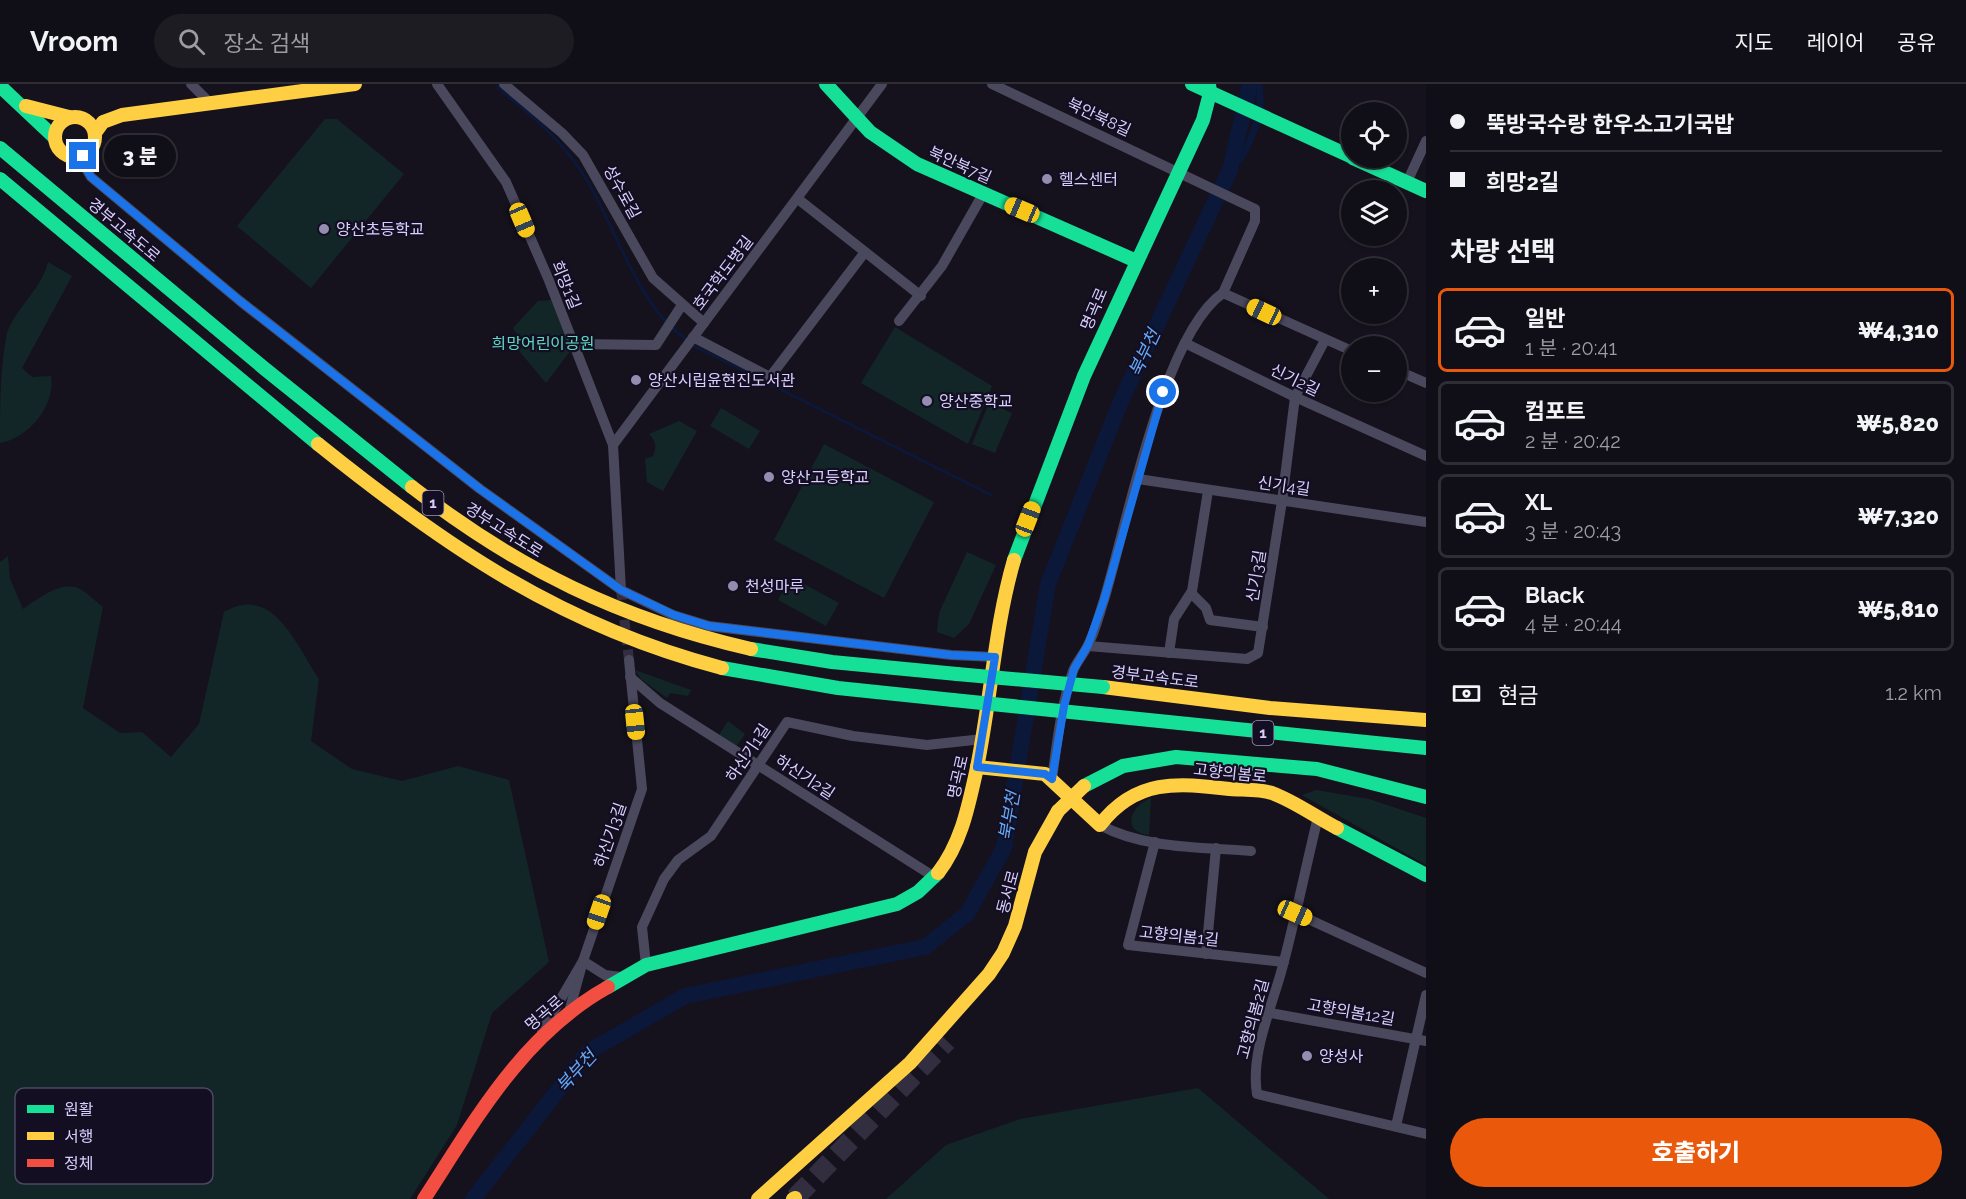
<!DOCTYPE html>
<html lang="ko">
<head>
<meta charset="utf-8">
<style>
  body { margin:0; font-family:Raleway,"Noto Sans KR",sans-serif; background:#1e1c23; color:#f1f3f6; height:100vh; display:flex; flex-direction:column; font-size:22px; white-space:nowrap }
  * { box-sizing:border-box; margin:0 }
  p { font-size:20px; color:#9c9ca1 }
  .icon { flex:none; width:33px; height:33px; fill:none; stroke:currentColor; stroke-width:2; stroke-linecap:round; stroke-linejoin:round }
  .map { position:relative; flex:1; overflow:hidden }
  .side { display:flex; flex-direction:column; background:#100e16; width:540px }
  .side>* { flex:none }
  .guide { display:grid; align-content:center; height:132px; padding:0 24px; background:#100e16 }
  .tools { position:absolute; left:1341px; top:18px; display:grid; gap:12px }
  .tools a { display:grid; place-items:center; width:66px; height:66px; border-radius:50%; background:#100e16; box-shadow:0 2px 4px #0004,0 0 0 2px #302e35; font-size:30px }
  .end { position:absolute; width:27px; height:27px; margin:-14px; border:8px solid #1a73e8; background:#fff; box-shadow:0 0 0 3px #fff }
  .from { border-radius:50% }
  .bubble { position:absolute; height:42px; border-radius:21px; background:#100e16; box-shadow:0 2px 4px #0004,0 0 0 2px #302e35; font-size:20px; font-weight:800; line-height:42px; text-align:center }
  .car { position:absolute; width:18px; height:36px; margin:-18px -9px; border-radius:8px; box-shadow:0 0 4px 2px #0007; background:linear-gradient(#f5c518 24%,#345 0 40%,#f5c518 0 76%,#345 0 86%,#f5c518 0) }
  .guide b { display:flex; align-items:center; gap:21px; height:57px; font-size:22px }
  .guide b+b { border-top:2px solid #302e35 }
  .guide i { width:15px; height:15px; background:#f1f3f6 }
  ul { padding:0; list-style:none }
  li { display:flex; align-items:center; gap:18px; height:84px; margin:0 12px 9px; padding:0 12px; border:3px solid #302e35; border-radius:9px }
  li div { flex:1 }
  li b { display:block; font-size:22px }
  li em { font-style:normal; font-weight:800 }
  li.on { border-color:#ea580c }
  li>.icon { width:54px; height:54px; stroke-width:1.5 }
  h2 { padding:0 24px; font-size:27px; line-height:72px }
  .pay { display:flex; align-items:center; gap:15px; height:66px; padding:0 24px; font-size:22px }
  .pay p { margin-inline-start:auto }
  .button { display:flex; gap:12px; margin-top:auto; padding:12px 24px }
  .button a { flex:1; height:69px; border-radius:36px; background:#ea580c; color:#fff; font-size:24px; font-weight:800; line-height:69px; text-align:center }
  header { display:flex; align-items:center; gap:36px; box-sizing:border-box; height:84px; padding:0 30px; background:#100e16; border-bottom:2px solid #302e35 }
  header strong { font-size:28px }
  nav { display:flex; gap:33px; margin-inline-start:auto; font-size:21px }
  .search { width:420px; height:54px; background:#1e1c23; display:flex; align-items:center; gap:15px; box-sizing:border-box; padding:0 21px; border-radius:33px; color:#9c9ca1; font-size:22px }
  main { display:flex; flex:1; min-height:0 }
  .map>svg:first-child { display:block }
  .green { fill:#122628 }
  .water { fill:#0c183a }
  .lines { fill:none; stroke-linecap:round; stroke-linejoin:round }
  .stream { stroke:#0c183a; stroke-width:3 }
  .river { stroke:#0c183a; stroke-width:16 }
  .street-tunnel { stroke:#322e3f; stroke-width:10; stroke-dasharray:10 5; stroke-linecap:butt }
  .highway-tunnel { stroke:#322e3f; stroke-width:20; stroke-dasharray:20 10; stroke-linecap:butt }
  .street { stroke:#4a485d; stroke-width:10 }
  .fast { stroke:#16e098; stroke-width:14 }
  .slow { stroke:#ffcf43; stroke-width:14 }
  .jam { stroke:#f24e42; stroke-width:14 }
  .fast-bridge { stroke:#16e098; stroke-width:14 }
  .slow-bridge { stroke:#ffcf43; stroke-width:14 }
  .route { stroke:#1a73e8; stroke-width:8 }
  .poi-dot { fill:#948daf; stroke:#130e21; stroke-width:2 }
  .labels { text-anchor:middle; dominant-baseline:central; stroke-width:4.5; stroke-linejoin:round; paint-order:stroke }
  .shield { fill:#130e21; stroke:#9d95bb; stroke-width:1.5 }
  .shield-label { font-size:15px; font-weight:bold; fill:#d8cffd }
  .street-label { font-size:16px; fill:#d8cffd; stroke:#130e21 }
  .poi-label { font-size:16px; fill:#d8cffd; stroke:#130e21; text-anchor:start }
  .park-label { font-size:16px; fill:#5edac4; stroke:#130e21 }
  .water-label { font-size:18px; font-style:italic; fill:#61a8f9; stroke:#130e21 }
  .key { fill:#130e21; stroke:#4e4863; stroke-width:1.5 }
  .key-label { font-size:16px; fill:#d8cffd }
</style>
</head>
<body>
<header>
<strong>Vroom</strong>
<div class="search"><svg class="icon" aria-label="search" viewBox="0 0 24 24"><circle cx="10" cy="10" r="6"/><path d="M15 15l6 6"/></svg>장소 검색</div>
<nav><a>지도</a><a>레이어</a><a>공유</a></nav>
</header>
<main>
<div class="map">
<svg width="1426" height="1115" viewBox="0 0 1426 1115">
  <rect width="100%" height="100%" fill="#15121d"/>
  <g class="green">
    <polygon points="325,35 337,35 404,90 311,204 237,142"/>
    <path d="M48 178 72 192 22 284 32 293 51 292C56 321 29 354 0 359 0 323 0 283 7 249 16 223 42 205 48 178Z"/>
    <polygon points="552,216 571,266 546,299 514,261 520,254 513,244 538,217"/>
    <polygon points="895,243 992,302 968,360 861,299"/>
    <polygon points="989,319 1012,329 995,369 972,360"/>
    <polygon points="721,324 760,347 749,365 710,342"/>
    <path d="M679 337 697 347 663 407 647 398 645 375 653 372C657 363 656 357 649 350Z"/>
    <polygon points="824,360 934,418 884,514 774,456"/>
    <polygon points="967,468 996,481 969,540 954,554 937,548 939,529"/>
    <path d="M8 472 10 495 23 525C37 516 62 495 80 505 88 509 96 518 103 523L83 624 120 649 142 648 171 673 199 640 224 528C273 499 296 561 319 595L311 657 352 685 402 697 458 682 509 696 549 878 492 929 457 1041 410 1115H0V478Z"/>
    <polygon points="791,493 839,519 826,542 778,516"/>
    <polygon points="635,586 691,606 688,612 670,609 667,614 641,595"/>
    <polygon points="728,637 745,650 736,663 719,651"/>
    <polygon points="1316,706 1369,715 1426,734 1426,781 1302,711"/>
    <path d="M1151 714 1149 751C1120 748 1131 721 1151 714Z"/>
    <polygon points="1198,1004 1329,1115 886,1115 946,1061 1020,1035"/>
  </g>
  <path class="water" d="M1256 0H1262C1268 28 1256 55 1242 79L1236 78C1250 52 1259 30 1256 0Z"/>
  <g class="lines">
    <g class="stream">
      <path d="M497 3C535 34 566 59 591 103 615 147 633 201 667 239"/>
      <polyline points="672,244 696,263 991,411"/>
    </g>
    <polyline class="river" points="473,1115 588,968 685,912 925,863 967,830 1004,764 1048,500 1121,317 1230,86 1250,0"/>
    <polyline class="street-tunnel" points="621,506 629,576"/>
    <polyline class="highway-tunnel" points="795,1114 947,957"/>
    <g class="street">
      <polyline points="191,0 211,20"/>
      <polyline points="437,0 506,98 548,194 613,361 621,506"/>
      <polyline points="504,0 562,49 583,71 653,194 704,239"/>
      <polyline points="992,0 1255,125 1255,137 1223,209"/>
      <polyline points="83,72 84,81 91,93 240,217 480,405 621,506 673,531 709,542 951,571 995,573"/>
      <polyline points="1407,98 1426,57"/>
      <polyline points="798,115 921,212"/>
      <polyline points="1223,209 1352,267"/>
      <polyline points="899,237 942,182 983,110"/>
      <polyline points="693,253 770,293 865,168"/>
      <polyline points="1185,259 1295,313 1426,372"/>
      <polyline points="574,260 656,261 682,221"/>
      <polyline points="1396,286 1426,299"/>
      <polyline points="613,361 882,0"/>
      <polyline points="1138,395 1426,438"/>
      <polyline points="1191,509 1206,524 1210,536 1263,543"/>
      <polyline points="1088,562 1247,575 1258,569 1282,417 1295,313 1325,256"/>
      <polyline points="1169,569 1174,535 1192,507 1208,407"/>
      <polyline points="630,593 660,619 936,794"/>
      <path d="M1052 695C1057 659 1061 621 1073 587 1076 579 1083 571 1087 563 1095 549 1099 531 1104 516 1126 444 1163 250 1223 209"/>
      <path d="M1318 733C1306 782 1296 832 1283 881 1273 921 1250 968 1257 1010L1426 1050"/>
      <path d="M1100 741C1144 765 1201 763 1251 767"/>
      <polyline points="1155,758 1128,861 1284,878"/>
      <polyline points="1295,829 1426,889"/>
      <polyline points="1206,870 1216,764"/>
      <polyline points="646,881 642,843 664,795 678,776 711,752 787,638 853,652 927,661 983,655"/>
      <polyline points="569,928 583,877 605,891 621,893"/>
      <polyline points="1270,929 1426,957"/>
      <polyline points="542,947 583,877 642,705 629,576"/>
      <polyline points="1396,1042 1426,911"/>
    </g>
    <g class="fast">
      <polyline points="826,0 870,48 917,80 1134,176"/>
      <polyline points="1192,0 1352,73"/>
      <polyline points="0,2 54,53"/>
      <polyline points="0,64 265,285 412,403"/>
      <polyline points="1353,74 1426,107"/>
      <polyline points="0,95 318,360"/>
      <polyline points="1014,476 1084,292 1203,36 1210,9 1209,0"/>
      <polyline points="751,565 832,578 957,590"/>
      <polyline points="722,584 838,604 953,616"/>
      <polyline points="1100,631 1426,664"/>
      <polyline points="1084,702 1123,682 1176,673 1317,685 1426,713"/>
      <polyline points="1337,744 1426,791"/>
      <polyline points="608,903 646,881 897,820 918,808 938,789"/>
    </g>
    <g class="slow">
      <polyline points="26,22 69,33"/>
      <circle cx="75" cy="53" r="20"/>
      <polyline points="95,49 103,38 122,31 355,0"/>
      <path d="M318 360C446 463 562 542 722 584"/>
      <path d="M412 403C518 485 620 535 751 565"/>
      <polyline points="1103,603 1270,624 1426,636"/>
      <path d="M977 683 1045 690 1100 741C1136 694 1178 699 1230 705 1243 706 1259 705 1272 709 1294 717 1316 733 1337 744"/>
      <path d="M938 789C961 759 968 724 976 688 991 618 994 545 1014 476"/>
      <polyline points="758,1115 910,979 989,890 1003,869 1015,842 1035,768 1058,727"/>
      <polyline points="793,1115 795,1114"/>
    </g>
    <path class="jam" d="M424 1115C476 1035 522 951 608 903"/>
    <g class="fast-bridge">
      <polyline points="957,590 1103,603"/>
      <polyline points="953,616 1100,631"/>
    </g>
    <polyline class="slow-bridge" points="1058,727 1084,702"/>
  </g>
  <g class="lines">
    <polyline class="route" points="83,72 84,81 91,93 240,217 480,405 621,506 674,531 709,542 951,571 995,573 977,683 1045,690 1052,695 1064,622 1074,585 1088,561 1104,516 1163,308"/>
  </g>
  <g class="poi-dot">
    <circle cx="1047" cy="95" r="6"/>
    <circle cx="324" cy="145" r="6"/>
    <circle cx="636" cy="296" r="6"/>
    <circle cx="927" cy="317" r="6"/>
    <circle cx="769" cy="393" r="6"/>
    <circle cx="733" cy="502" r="6"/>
    <circle cx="1307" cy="972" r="6"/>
  </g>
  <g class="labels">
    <g class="shield">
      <rect x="422.5" y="407" width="21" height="24" rx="4.5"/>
      <rect x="1252.5" y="637" width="21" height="24" rx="4.5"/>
    </g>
    <g class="shield-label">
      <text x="433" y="419">1</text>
      <text x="1263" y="649">1</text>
    </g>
    <g class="street-label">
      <text transform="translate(1099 33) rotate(25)">북안북8길</text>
      <text transform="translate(960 81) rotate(24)">북안북7길</text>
      <text transform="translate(622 108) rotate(61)">성수로길</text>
      <text transform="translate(124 146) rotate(40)">경부고속도로</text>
      <text transform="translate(723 189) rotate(-53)">호국학도병길</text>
      <text transform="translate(566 201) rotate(68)">희망1길</text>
      <text transform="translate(1094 225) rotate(-67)">명곡로</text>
      <text transform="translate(1295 296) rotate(26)">신기2길</text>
      <text transform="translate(1284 402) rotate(8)">신기4길</text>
      <text transform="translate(504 446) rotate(32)">경부고속도로</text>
      <text transform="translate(1256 492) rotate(-81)">신기3길</text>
      <text transform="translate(1155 593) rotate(7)">경부고속도로</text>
      <text transform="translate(748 669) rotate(-56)">하신기1길</text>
      <text transform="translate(1230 689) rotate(6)">고향의봄로</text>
      <text transform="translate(805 693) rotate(33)">하신기2길</text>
      <text transform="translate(958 693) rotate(-77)">명곡로</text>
      <text transform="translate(610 751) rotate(-71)">하신기3길</text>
      <text transform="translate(1008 808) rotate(-75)">동서로</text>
      <text transform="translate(1179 852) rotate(6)">고향의봄1길</text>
      <text transform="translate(1351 928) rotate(10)">고향의봄12길</text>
      <text transform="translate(544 929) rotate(-41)">명곡로</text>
      <text transform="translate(1253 935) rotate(-75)">고향의봄2길</text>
    </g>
    <g class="poi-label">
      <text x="1059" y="95">헬스센터</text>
      <text x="336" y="145">양산초등학교</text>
      <text x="648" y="296">양산시립윤현진도서관</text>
      <text x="939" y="317">양산중학교</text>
      <text x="781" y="393">양산고등학교</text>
      <text x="745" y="502">천성마루</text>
      <text x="1319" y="972">양성사</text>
    </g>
    <g class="park-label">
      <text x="543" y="259">희망어린이공원</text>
    </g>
    <g class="water-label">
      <text transform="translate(1144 269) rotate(-65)">북부천</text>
      <text transform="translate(1009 732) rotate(-80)">북부천</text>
      <text transform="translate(576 987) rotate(-48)">북부천</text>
    </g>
  </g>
  <rect x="15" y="1004" width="198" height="96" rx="9" class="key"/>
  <rect x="27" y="1021" width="27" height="8" fill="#16e098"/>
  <rect x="27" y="1048" width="27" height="8" fill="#ffcf43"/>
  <rect x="27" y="1075" width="27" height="8" fill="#f24e42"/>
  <g class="key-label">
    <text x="64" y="1031">원활</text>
    <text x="64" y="1058">서행</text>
    <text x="64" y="1085">정체</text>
  </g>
</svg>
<div class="tools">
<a><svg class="icon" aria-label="locate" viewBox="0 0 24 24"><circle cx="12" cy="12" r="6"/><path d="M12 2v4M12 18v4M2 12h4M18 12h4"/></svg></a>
<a><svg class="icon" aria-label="layers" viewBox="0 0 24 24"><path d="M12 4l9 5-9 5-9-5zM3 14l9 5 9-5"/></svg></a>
<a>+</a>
<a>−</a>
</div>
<i class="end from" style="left:1163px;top:308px"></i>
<i class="end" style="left:83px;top:72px"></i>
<div class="bubble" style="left:104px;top:51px;width:72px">3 분</div>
<i class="car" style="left:1022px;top:126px;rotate:293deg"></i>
<i class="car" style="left:522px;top:136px;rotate:157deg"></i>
<i class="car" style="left:1264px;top:228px;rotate:295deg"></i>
<i class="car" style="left:1028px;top:435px;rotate:21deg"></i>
<i class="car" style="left:635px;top:638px;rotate:174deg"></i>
<i class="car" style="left:599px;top:828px;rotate:199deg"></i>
<i class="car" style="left:1295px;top:829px;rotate:114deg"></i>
</div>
<section class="side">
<div class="guide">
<b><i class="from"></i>뚝방국수랑 한우소고기국밥</b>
<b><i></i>희망2길</b>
</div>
<h2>차량 선택</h2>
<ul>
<li class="on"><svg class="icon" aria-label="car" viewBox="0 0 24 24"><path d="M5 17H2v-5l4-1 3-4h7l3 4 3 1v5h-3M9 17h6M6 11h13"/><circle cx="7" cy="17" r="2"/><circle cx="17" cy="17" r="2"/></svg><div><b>일반</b><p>1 분 · 20:41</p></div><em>₩4,310</em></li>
<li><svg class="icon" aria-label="car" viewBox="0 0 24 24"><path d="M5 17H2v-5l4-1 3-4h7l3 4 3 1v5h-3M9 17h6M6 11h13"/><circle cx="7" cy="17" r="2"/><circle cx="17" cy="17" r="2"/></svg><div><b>컴포트</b><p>2 분 · 20:42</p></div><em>₩5,820</em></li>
<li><svg class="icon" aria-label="car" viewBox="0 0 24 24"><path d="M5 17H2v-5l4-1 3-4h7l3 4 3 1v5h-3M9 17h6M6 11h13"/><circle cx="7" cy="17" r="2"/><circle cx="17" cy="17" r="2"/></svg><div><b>XL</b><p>3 분 · 20:43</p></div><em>₩7,320</em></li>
<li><svg class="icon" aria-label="car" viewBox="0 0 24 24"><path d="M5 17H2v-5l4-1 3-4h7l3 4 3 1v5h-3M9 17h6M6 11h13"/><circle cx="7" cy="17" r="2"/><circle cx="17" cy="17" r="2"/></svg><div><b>Black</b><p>4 분 · 20:44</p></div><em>₩5,810</em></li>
</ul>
<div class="pay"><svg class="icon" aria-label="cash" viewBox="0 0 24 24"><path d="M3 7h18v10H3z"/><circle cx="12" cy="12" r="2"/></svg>현금<p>1.2 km</p></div>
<div class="button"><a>호출하기</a></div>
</section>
</main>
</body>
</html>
